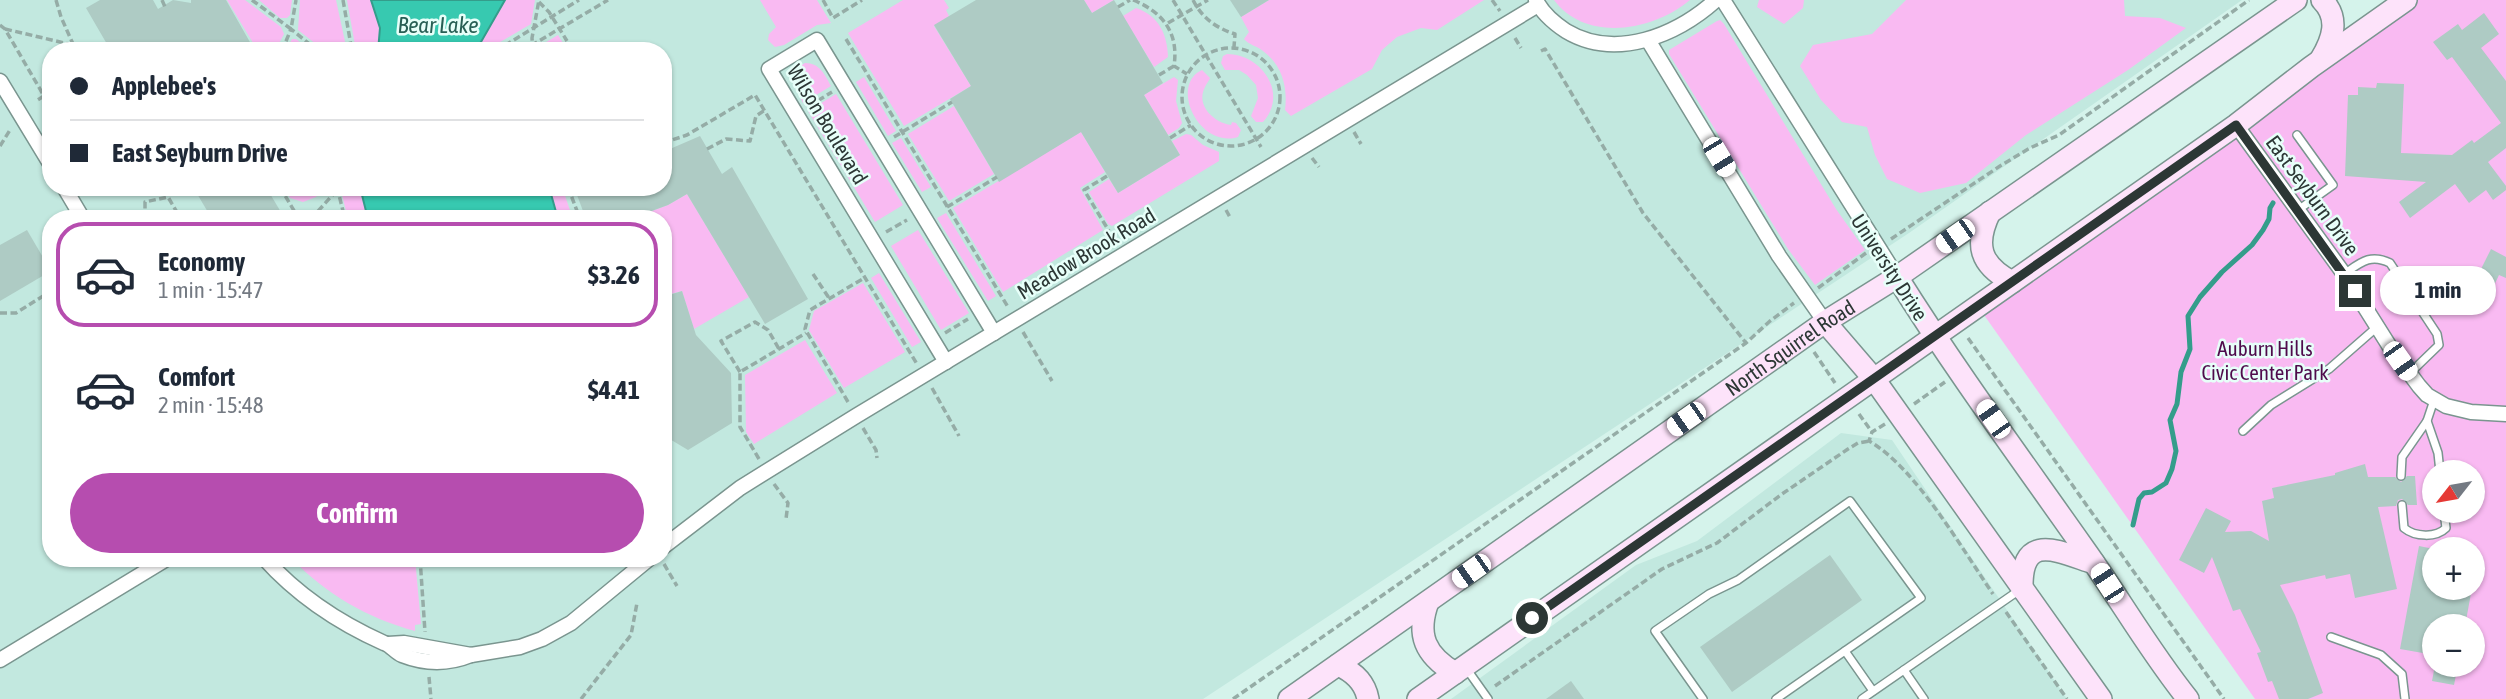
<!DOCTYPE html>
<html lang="en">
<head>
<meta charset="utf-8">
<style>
  body { margin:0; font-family:"Asap Condensed",sans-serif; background:#f6f6f7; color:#1f2937; height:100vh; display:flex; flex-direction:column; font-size:26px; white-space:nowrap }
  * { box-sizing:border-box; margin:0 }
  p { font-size:23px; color:#747a83 }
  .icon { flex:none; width:38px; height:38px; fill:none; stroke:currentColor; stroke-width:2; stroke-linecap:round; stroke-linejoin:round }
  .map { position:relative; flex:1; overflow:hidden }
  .sheet { position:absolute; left:42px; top:210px; width:630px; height:357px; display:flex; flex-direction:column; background:#fff; border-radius:28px; box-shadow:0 2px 5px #0004 }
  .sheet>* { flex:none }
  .hud { position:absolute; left:42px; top:42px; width:630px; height:154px; border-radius:28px; box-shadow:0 2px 5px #0004; display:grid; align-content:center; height:154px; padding:0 28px; background:#fff }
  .needle { width:46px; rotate:239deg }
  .fabs { position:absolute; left:2422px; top:460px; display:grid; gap:14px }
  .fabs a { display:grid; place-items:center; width:63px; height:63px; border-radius:50%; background:#fff; box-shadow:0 2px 5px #0004; font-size:35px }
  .end { position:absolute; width:32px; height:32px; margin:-16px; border:9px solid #2c3735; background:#fff; box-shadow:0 0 0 4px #fff }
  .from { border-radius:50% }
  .bubble { position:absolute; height:49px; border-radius:24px; background:#fff; box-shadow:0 2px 5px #0004; font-size:23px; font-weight:700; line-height:49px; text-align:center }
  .car { position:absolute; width:21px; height:42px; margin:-21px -10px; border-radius:9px; box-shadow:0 0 5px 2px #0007; background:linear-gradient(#fff 24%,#345 0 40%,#fff 0 76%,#345 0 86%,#fff 0) }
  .hud b { display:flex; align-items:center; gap:24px; height:66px; font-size:26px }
  .hud b+b { border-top:2px solid #e0e1e3 }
  .hud i { width:18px; height:18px; background:#1f2937 }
  ul { padding:12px 0 0; list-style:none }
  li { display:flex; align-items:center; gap:21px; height:105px; margin:0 14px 10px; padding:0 14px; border:4px solid transparent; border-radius:28px }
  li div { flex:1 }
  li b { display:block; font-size:26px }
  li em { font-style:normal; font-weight:700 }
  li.current { border-color:#b64daf }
  li>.icon { width:63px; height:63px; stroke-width:1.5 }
  .primary-button { display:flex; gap:14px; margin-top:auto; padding:14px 28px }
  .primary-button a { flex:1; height:80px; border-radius:42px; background:#b64daf; color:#fff; font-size:28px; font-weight:700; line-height:80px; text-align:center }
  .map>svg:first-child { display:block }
  .built { fill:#c2e8df; fill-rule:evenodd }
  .green { fill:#f9baf2; fill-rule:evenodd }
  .water { fill:#37c9b0; stroke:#349d8b; stroke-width:2 }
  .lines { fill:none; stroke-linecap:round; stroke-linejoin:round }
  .stream { stroke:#349d8b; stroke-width:5 }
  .building { fill:#aecbc4 }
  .service-casing { stroke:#7a958f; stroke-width:10 }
  .minor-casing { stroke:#7a958f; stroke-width:17 }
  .secondary-casing { stroke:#7a958f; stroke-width:24 }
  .path { stroke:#95aca6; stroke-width:3.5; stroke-dasharray:7 3.5; stroke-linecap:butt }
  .service { stroke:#fff; stroke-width:7 }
  .minor { stroke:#fff; stroke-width:14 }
  .secondary { stroke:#fde3fa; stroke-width:21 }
  .route { stroke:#2c3735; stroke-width:9 }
  .labels { text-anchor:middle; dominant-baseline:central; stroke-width:5; stroke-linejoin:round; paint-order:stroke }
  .street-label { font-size:21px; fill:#2c3735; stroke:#e7fff9 }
  .park-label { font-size:21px; fill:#4f0b4c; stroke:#e7fff9 }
  .water-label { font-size:23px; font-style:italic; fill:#275f54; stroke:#e7fff9 }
</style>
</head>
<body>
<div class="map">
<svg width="2506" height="699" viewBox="0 0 2506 699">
  <rect width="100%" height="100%" fill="#d5f3eb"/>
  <g class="built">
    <path d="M0 0H2242L1909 233 1203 699H0ZM51 51H663V187H51ZM51 219H663V558H51Z"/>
    <polygon points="1841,433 1892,440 2067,699 1451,699 1636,565 1697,541"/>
  </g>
  <g class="green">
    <polygon points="227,0 245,0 281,27 284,34 275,51 258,51"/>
    <polygon points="259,0 292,0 290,15 287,18 280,18"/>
    <polygon points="300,0 336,0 347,51 325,51 298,30"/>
    <polygon points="347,0 371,0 380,29 378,51 356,51"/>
    <polygon points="505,0 535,0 531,24 485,51 473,51 481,42"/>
    <polygon points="760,0 817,0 831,23 817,25 784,45 775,47 768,40 769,34 776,27"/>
    <polygon points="903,0 944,0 949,8 946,10 949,16 934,26 971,86 904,126 848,33"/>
    <polygon points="1084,0 1114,0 1092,13"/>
    <path d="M1269 0H1484L1437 30 1421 28 1397 37 1382 50 1372 69 1291 116 1285 110C1288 87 1282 65 1263 51 1257 46 1249 45 1244 39L1249 32 1241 17Z"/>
    <path d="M1554 0H1690C1653 31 1586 43 1554 0Z"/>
    <polygon points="1759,0 1804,0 1803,8 1784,24 1757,7"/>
    <polygon points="1906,0 2124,0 2125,16 2160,18 2186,28 2128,70 2026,135 1966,183 1920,193 1887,179 1875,155 1867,127 1842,122 1821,100 1800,66 1813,45 1872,34"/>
    <path d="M2418 0H2506V699H2255L1984 315 2028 285 2229 133ZM2434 472H2473V511H2434ZM2434 550H2473V588H2434ZM2434 626H2473V665H2434Z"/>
    <path d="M1136 8C1159 16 1167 34 1168 57L1154 67 1123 16Z"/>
    <polygon points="1717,21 1720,20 1724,24 1836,209 1865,250 1815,285 1788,249 1669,54 1669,50"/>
    <polygon points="558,35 563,43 550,51 538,51 538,47"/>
    <polygon points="292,39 296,39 311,51 286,51"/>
    <path d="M1227 54C1261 54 1289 93 1263 122H1256L1251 116 1258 98 1256 85 1247 75 1239 70H1225L1221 63 1223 56Z"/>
    <path d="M805 63C820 63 825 75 831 86L803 103 792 80 795 69Z"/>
    <path d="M1202 70 1210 78C1209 81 1206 84 1205 87 1195 106 1215 123 1231 125L1232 122 1236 123 1241 130 1238 137C1199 149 1169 85 1202 70Z"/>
    <polygon points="864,77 896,131 888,136 856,82"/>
    <polygon points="1174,77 1178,80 1176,101 1182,123 1179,128 1168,135 1144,95"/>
    <polygon points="836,94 903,205 875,222 808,111"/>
    <polygon points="954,106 994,174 949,201 908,134"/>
    <polygon points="1081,132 1105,172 1080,188 1103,230 1003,292 953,208"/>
    <polygon points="1186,134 1191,135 1203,145 1219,152 1219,161 1112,226 1108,224 1089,192 1109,179 1118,193 1180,155 1172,141"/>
    <polygon points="901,138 931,187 922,192 892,143"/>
    <polygon points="284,187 324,187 316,197 303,202 290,198"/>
    <polygon points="340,187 360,187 368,219 348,219"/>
    <polygon points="549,187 562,187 573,219 558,219"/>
    <polygon points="687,194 749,297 694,329 682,291 663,296 663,219 630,219 668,205"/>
    <polygon points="946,213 996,296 988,301 937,218"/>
    <polygon points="918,230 969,313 941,330 891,246"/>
    <polygon points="879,273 921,342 912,347 871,278"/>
    <polygon points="863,283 905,352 844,388 809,330 814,311"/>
    <polygon points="805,340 837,393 754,444 746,432 745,375"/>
    <path d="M291 558H415L421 624 415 625V631C367 618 326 594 291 558Z"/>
  </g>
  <g class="water">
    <polygon points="371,0 505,0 481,42 473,51 378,51 380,28"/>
    <polygon points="360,187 549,187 558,219 368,219"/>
  </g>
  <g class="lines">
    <polyline class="stream" points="2133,525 2139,499 2144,493 2152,492 2166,483 2172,469 2176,451 2170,420 2177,404 2181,372 2190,349 2188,316 2200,297 2222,272 2252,245 2263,230 2269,219 2270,208 2273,203"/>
  </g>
  <g class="building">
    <polygon points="100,0 153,0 158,9 173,0 191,3 191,0 226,0 255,51 111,51 86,8"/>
    <polygon points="976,0 1084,0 1092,13 1114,0 1163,83 1144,95 1180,155 1118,193 1081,132 999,182 950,99 971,86 934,25"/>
    <polygon points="1230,0 1269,0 1241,17"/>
    <polygon points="2484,13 2499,34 2481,48 2506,81 2506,148 2488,162 2506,186 2506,190 2493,200 2486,190 2469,203 2455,184 2410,218 2399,202 2426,182 2345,176 2348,95 2358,95 2358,87 2376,88 2377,83 2404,84 2401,153 2452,155 2472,140 2474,143 2501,123 2452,57 2447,60 2433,42 2458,24 2462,30"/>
    <polygon points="700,136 722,174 732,167 808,299 765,324 687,194 668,205 630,219 586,219 574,187 663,187 663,152"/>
    <polygon points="193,187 266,187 285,219 212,219"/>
    <polygon points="27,230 51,271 0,301 0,245"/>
    <polygon points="2491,249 2506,257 2506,278 2499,275 2491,292 2474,283"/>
    <polygon points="682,291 696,335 731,373 732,423 688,450 663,435 663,297"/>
    <polygon points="2365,464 2368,477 2395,477 2401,482 2407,476 2415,476 2417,505 2408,505 2402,499 2398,500 2396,506 2378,507 2397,589 2355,598 2350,574 2326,579 2325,575 2280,585 2295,615 2323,693 2308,699 2279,699 2272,681 2268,682 2257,653 2261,652 2240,609 2233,611 2212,557 2204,573 2179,560 2206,508 2231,521 2225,532 2251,531 2269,541 2262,501 2274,498 2272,488 2335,475 2335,473"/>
    <polygon points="2419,546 2434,549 2434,588 2472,588 2465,626 2434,626 2434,655 2400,649"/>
    <polygon points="1830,555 1862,600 1732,692 1700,647"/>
    <polygon points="2435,665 2458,665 2454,685 2432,681"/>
    <polygon points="1571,681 1584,699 1546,699"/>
  </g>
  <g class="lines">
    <g class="service-casing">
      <g id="service">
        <polyline points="2297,135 2333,185 2298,210"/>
        <path d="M2344 274C2360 263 2370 253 2390 263L2437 334 2439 345 2410 373"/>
        <polyline points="2434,400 2427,421 2438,453 2440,472"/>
        <polyline points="2243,431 2271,405 2329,369 2377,327"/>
        <polyline points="2401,476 2402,457 2427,421"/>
        <path d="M2402 505 2404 528C2415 537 2436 538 2446 528L2444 511"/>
        <polyline points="2331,637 2381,655 2402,674 2405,699"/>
        <polyline points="1845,651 1873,691"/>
        <polyline points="1466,668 1488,699"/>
        <polyline points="1904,670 1924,699"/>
        <polyline points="1703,699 1655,631 1709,594 1738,580 1850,501 1921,598 1776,699"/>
        <polyline points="1862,699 2021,589"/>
      </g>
    </g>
    <g class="minor-casing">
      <g id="minor">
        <path d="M1536 0C1542 13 1554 23 1566 31 1616 61 1677 35 1716 0"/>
        <polyline points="1723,0 1897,277"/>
        <polyline points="1648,40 1779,256 1825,322"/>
        <polyline points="0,81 51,165"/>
        <polyline points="2236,125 2344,274 2390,347 2419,386 2427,395 2446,406 2471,412 2506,414"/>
        <polyline points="64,187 83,219"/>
        <polyline points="946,362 769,69 817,40 994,333"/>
        <polyline points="663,547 740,488 856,416 1538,5"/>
        <path d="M264 558C298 596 337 622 384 643 391 645 395 652 402 655 425 664 449 664 471 655"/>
        <polyline points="388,644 404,643 471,655 520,647 542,639 571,623 650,558"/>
        <polyline points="0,660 168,558"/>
      </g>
    </g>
    <g class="secondary-casing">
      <g id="secondary">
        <path d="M2321 59C2333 39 2340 18 2322 0"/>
        <path d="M1990 212C1974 245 1980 265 2012 282"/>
        <path d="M1897 277C1956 371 2021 459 2085 550 2120 599 2150 652 2188 699"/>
        <polyline points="1825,322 1874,379 2101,699"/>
        <path d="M2022 589C2021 531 2057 551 2094 563"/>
        <path d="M1428 602C1416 635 1425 655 1455 673"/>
        <path d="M1338 665C1354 672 1365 682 1368 699"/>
        <path id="s1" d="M1289 699 1825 322 1897 277 2296 0"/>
        <polyline points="1418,699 2236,125 2311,67 2406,0"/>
      </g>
    </g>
    <g class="path">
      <polyline points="56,0 61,17 73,44"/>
      <polyline points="162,0 165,7"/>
      <polyline points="252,0 291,29 296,0"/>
      <polyline points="343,0 352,51"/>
      <polyline points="823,0 833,18 862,0"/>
      <path d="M1133 0C1163 12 1179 33 1174 66L1187 74"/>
      <polyline points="1173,0 1261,147"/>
      <path d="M1193 0C1202 18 1216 28 1235 34L1234 47"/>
      <polyline points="1492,0 1500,11"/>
      <polyline points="539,2 549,12 567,41"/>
      <polyline points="1118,7 1130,0"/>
      <polyline points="1168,23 1208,0"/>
      <polyline points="0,25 5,29 44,96 36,101"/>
      <polyline points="5,29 73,45 78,51"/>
      <polyline points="1515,38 1521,48"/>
      <polyline points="846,39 1008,307"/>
      <circle cx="1231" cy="97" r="49"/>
      <polyline points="282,51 291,29 318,51"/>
      <polyline points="496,51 579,0"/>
      <polyline points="522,51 608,0"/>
      <polyline points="533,51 532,38 539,0"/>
      <polyline points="1541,51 1545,49 1643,213 1746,343"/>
      <polyline points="1159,75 1174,66"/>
      <polyline points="809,106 832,92"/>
      <polyline points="1354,132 1361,144"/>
      <polyline points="894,137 952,102"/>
      <polyline points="1170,138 1191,125"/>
      <polyline points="663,143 687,135 755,95 917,364"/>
      <polyline points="0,146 10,130"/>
      <polyline points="707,149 726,139 750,141 756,116 765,110"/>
      <polyline points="1312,158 1319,167"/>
      <polyline points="1107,176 1084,190 1109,231"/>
      <polyline points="280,187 299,219"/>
      <polyline points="337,187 345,219"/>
      <polyline points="568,187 580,219"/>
      <polyline points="947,207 997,177"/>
      <polyline points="1226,210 1231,219"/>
      <polyline points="145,219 145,202 168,197 181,219"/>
      <polyline points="311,219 337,190"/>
      <polyline points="886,232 907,220"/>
      <polyline points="1891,239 2000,166 2030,148 2059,135 2249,0"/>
      <polyline points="813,274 829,298"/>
      <polyline points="1818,288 1866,253"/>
      <polyline points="0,313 16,313 51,291"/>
      <polyline points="1023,332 1052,381"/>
      <polyline points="945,333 968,319"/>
      <polyline points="1968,338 2224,699"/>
      <polyline points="1814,352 1835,383"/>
      <polyline points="740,372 721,341 755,322 768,330 779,349"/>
      <polyline points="932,388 959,436"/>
      <polyline points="848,402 805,329 810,310 866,277"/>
      <polyline points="1914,404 1945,382"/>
      <polyline points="1859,414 1872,432"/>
      <path d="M1885 424 1872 432 1869 441C1916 468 1962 549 1993 594"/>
      <polyline points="863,428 876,450 877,458"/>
      <polyline points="759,459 740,427 740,372 806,333"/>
      <polyline points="774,484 788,503 786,519"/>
      <polyline points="420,558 425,632"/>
      <polyline points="664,564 677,586"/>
      <polyline points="2006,612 2067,699"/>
      <polyline points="429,677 431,699"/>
      <polyline points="1495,686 1662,569 1717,543 1782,494 1848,449 1858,443 1869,441"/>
      <polyline points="581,699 631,635 637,603"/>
      <polyline points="1233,699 1746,343 1770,321 1794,303"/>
    </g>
    <use href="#service" class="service"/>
    <use href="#minor" class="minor"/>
    <use href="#secondary" class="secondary"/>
  </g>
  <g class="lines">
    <polyline class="route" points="1532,618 2236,125 2355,291"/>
  </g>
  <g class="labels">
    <g class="street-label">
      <text transform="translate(828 124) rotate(59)">Wilson Boulevard</text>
      <text transform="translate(2313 195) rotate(54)">East Seyburn Drive</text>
      <text transform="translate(1086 253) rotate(-31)">Meadow Brook Road</text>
      <text transform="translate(1890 267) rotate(57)">University Drive</text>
      <text stroke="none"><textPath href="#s1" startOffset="612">North Squirrel Road</textPath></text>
    </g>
    <g class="park-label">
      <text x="2265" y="348">Auburn Hills<tspan x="2265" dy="24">Civic Center Park</tspan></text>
    </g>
    <g class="water-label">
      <text x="438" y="25">Bear Lake</text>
    </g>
  </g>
</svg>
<div class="fabs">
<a><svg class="needle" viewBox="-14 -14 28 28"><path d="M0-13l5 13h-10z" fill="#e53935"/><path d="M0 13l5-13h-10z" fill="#747a83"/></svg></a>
<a>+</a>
<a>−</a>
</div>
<i class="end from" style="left:1532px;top:618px"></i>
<i class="end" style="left:2355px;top:291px"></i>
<div class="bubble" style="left:2380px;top:266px;width:116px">1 min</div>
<i class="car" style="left:1719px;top:157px;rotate:149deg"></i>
<i class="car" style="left:1955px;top:236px;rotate:235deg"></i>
<i class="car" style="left:2400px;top:361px;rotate:145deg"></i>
<i class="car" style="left:1686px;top:419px;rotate:235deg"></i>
<i class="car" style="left:1993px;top:419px;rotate:325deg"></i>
<i class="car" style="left:1471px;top:571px;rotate:235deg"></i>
<i class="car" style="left:2107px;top:583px;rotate:327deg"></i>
<div class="hud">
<b><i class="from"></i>Applebee's</b>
<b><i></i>East Seyburn Drive</b>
</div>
<section class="sheet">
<ul>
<li class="current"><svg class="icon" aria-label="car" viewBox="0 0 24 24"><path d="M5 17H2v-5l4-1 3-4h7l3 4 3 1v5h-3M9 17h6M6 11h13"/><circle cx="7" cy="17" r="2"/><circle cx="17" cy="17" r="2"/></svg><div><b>Economy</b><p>1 min · 15:47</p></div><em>$3.26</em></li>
<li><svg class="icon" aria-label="car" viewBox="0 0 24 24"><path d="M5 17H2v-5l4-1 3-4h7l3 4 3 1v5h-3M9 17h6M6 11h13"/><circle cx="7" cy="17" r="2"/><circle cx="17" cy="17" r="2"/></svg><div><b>Comfort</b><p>2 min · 15:48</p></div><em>$4.41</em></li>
</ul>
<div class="primary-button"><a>Confirm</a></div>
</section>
</div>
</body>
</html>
